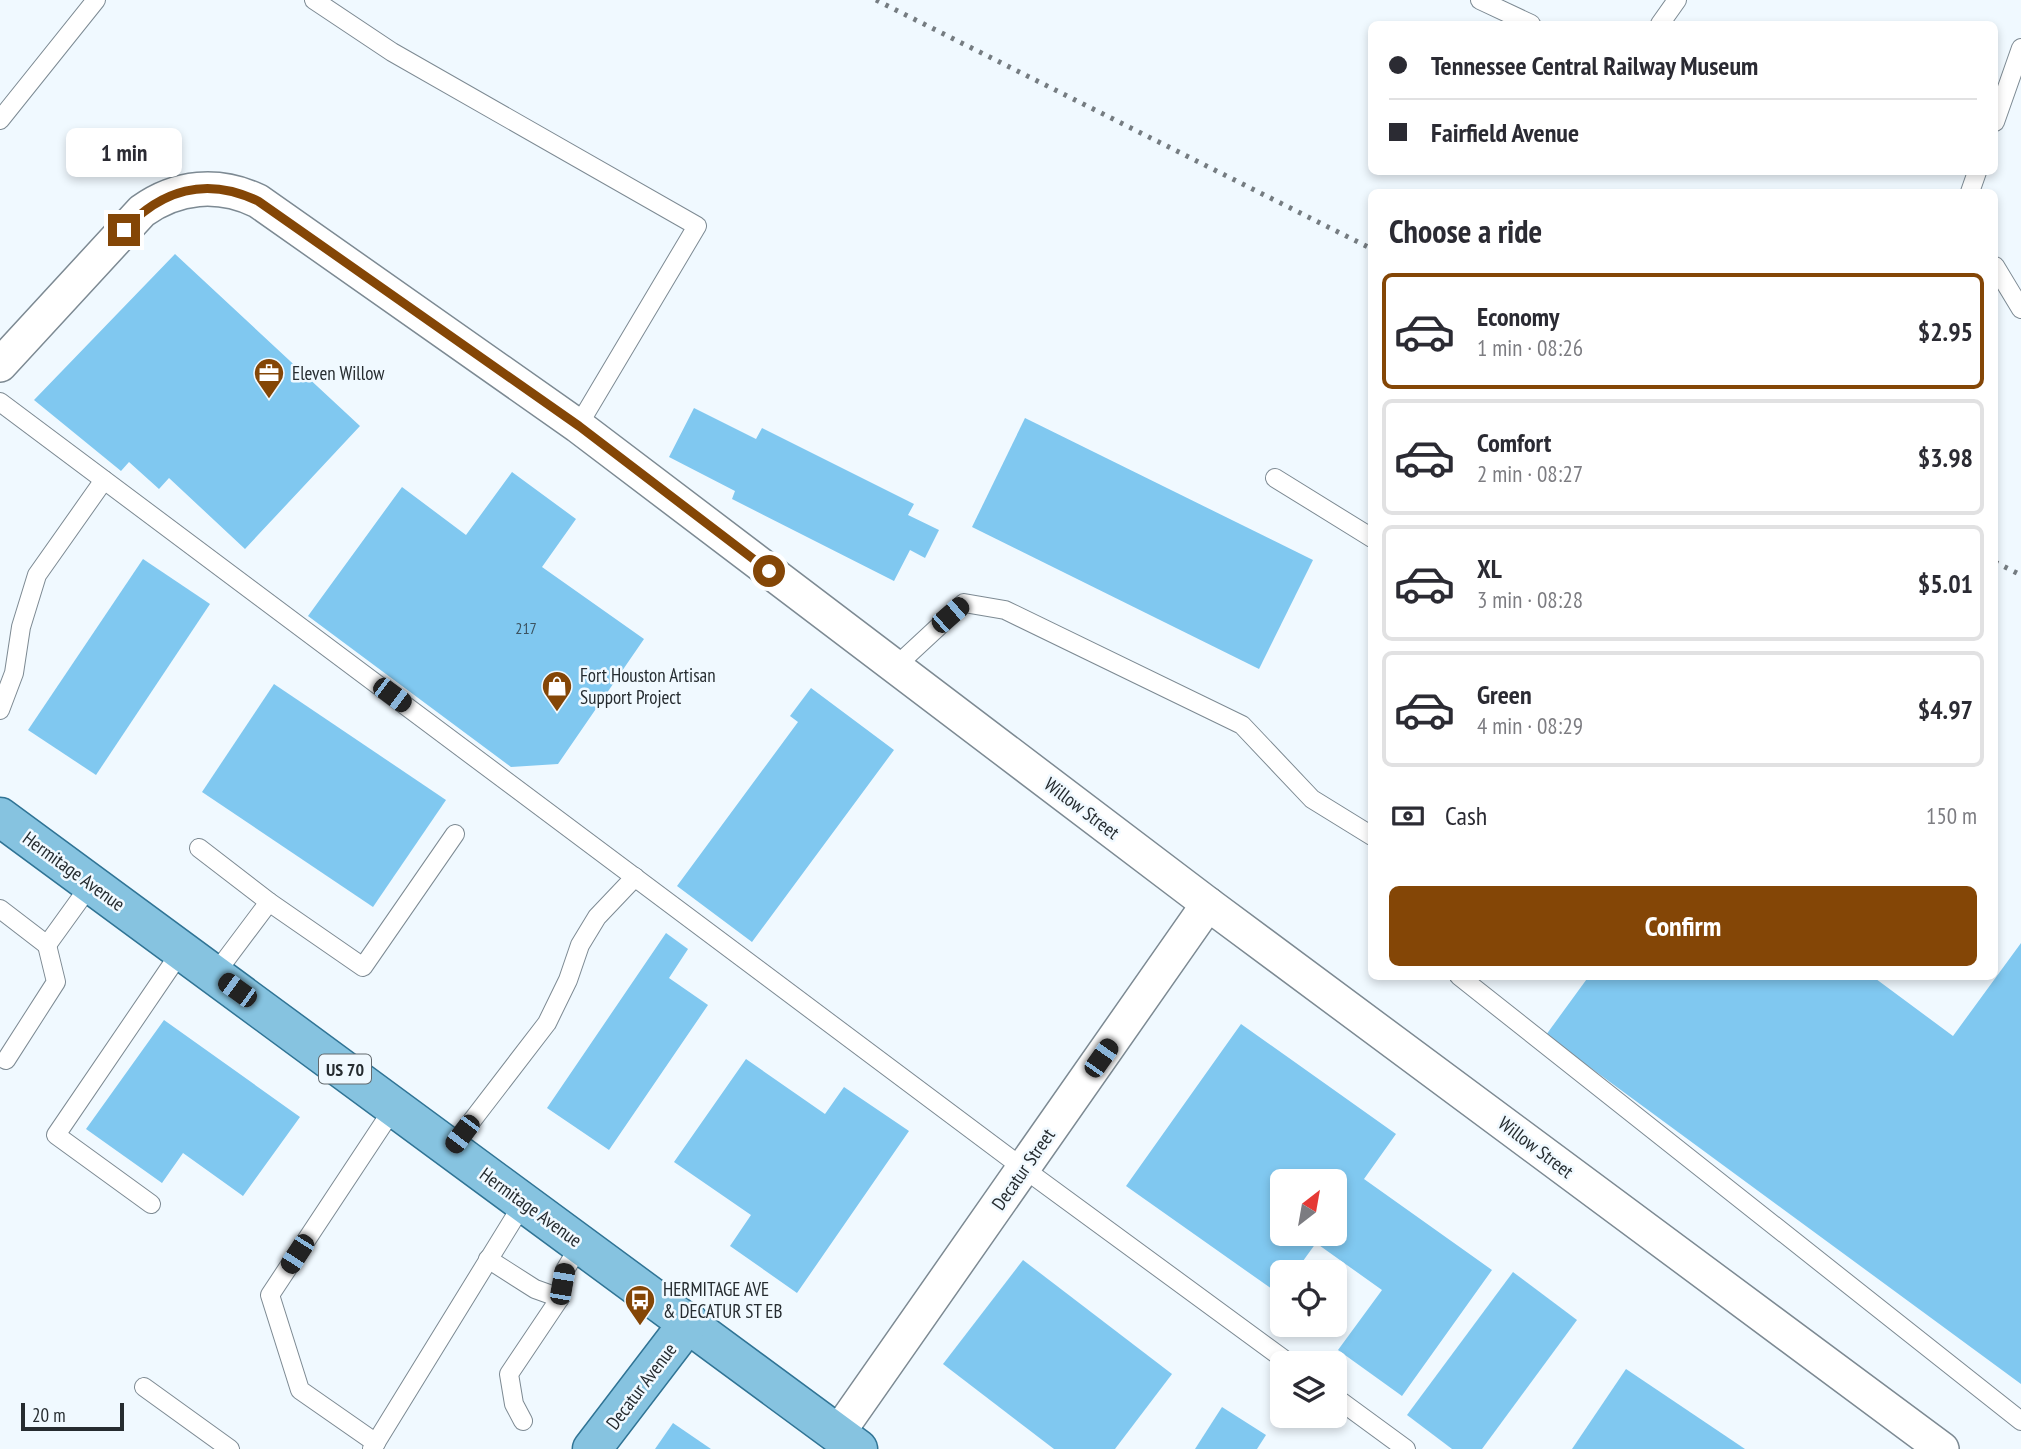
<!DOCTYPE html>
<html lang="en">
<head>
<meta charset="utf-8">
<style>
  body { margin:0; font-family:"PT Sans Narrow",sans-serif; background:#f2f2f3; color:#2b2b33; height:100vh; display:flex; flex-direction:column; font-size:26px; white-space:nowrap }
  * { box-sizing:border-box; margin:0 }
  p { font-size:23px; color:#7c7c81 }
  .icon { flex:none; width:38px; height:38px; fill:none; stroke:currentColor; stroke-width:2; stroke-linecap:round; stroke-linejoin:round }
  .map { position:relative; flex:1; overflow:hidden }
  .sheet { position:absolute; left:1368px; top:189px; width:630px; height:791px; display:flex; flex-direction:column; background:#fff; border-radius:10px; box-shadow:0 4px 10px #0003 }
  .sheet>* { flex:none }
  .hud { position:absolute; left:1368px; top:21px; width:630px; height:154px; border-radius:10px; box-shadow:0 4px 10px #0003; display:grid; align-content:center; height:154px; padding:0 21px; background:#fff }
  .needle { width:46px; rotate:31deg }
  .controls { position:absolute; left:1270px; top:1169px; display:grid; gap:14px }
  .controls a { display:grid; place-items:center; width:77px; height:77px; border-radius:10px; background:#fff; box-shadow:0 4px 10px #0003; font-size:35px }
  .scale { position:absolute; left:21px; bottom:18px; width:103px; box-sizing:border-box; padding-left:7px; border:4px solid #262c30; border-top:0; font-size:19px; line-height:24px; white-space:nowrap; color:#262c30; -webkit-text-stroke:5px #f0f9ff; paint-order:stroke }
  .end { position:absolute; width:32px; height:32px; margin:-16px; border:9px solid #844606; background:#fff; box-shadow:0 0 0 4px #fff }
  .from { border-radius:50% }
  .bubble { position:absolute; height:49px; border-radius:10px; background:#fff; box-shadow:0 4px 10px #0003; font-size:23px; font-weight:700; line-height:49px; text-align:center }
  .car { position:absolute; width:21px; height:42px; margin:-21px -10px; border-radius:9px; box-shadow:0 0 5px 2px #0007; background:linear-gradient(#222 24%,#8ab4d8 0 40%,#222 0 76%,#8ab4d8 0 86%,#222 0) }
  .hud b { display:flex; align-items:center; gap:24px; height:66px; font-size:26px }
  .hud b+b { border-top:2px solid #e1e1e2 }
  .hud i { width:18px; height:18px; background:#2b2b33 }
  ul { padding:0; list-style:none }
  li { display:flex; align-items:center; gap:21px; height:116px; margin:0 14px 10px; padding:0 7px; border:4px solid #e1e1e2; border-radius:10px }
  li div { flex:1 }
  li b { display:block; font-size:26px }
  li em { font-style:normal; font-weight:700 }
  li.current { border-color:#844606 }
  li>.icon { width:63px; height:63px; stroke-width:1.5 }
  h2 { padding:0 21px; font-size:32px; line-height:84px }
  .pay { display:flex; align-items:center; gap:18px; height:77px; padding:0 21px; font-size:26px }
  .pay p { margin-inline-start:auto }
  .cta { display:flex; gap:14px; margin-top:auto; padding:14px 21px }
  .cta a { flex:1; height:80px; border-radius:10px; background:#844606; color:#fff; font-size:28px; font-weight:700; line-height:80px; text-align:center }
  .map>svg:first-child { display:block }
  .building { fill:#80c8f0; fill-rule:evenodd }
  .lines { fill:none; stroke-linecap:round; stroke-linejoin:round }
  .lane-casing { stroke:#7d8a93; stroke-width:20 }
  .street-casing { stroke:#7d8a93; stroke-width:36 }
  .primary-casing { stroke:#307495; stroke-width:41 }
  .lane { stroke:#fff; stroke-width:18 }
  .street { stroke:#fff; stroke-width:33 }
  .primary { stroke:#86c3e0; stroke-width:38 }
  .rail { stroke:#757c81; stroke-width:5; stroke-dasharray:3.5 7; stroke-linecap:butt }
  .route { stroke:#844606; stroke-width:9 }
  .labels { text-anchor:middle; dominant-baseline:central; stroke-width:5; stroke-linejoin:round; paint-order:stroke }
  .number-label { font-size:16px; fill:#3c5360 }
  .shield { fill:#f0f9ff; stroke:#636a6e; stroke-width:2 }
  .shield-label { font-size:18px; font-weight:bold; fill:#262c30 }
  .poi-label { font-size:19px; fill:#262c30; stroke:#f0f9ff; text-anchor:start }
  .street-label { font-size:19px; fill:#262c30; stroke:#f0f9ff }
</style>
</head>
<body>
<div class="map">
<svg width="2021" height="1449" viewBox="0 0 2021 1449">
  <rect width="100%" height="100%" fill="#f0f9ff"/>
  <g class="building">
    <polygon points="175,254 360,426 245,549 169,478 159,489 129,462 121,471 34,400"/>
    <polygon points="694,408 756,439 762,428 914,504 908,515 939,530 925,558 910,550 894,581 732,499 735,491 669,457"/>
    <polygon points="1025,418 1313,560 1259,669 972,527"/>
    <polygon points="512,472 576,519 542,567 644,639 558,764 511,767 308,616 402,487 466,535"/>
    <polygon points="143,559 210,604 96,775 28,730"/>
    <polygon points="274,684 446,800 373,907 202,792"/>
    <polygon points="811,688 894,750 752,942 677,886 798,722 790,716"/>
    <polygon points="666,933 688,949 669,978 708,1005 609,1150 547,1108"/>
    <polygon points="2021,943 2021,1384 1546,1035 1589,976 1872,976 1953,1036"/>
    <polygon points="164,1020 300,1117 243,1196 183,1153 162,1183 86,1129"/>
    <path d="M1241 1024 1396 1134 1364 1179 1492 1270 1402 1396 1338 1350 1382 1290 1316 1243 1295 1272H1283V1290L1279 1294 1126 1186ZM1283 1181H1335V1234H1283Z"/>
    <polygon points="746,1059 825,1114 844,1087 909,1131 797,1293 730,1246 751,1215 674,1162"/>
    <polygon points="1023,1260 1172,1374 1115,1449 1054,1449 943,1364"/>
    <polygon points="1513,1272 1577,1320 1482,1449 1452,1449 1407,1415"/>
    <polygon points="1626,1369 1745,1449 1572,1449"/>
    <polygon points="1222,1407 1266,1435 1257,1449 1195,1449"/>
    <polygon points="673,1423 711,1449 655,1449"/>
  </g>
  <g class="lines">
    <g class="lane-casing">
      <g id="lane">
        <polyline points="314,0 392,52 697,226 578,426"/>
        <polyline points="1480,0 1531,24"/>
        <polyline points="1660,24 1677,0"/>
        <polyline points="0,120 96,0"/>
        <polyline points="1995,122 2021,48"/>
        <polyline points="1970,192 1977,172"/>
        <polyline points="1995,266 2021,309"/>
        <polyline points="0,402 1023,1168 1289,1363"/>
        <polyline points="1275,478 1372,538"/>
        <polyline points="895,667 964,603 1005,610 1242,725 1312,799 1372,836"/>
        <polyline points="0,710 14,673 21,627 37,575 104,480"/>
        <polyline points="199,848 269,902"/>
        <polyline points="0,909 47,945 91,884"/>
        <polyline points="215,974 269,902 363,967 455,834"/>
        <polyline points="1459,976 2021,1421"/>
        <polyline points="6,1060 56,982 47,945"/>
        <polyline points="451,1148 547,1023 568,980 580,945 597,917 635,877"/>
        <polyline points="151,1204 56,1135 182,950"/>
        <polyline points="488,1259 535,1289 560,1298"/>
        <polyline points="144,1387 230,1449"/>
        <polyline points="1335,1397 1406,1449"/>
        <polyline points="523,1421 514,1404 509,1374 560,1298 565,1270 581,1243"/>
        <polyline points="376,1443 300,1390 270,1295 395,1106"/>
        <polyline points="372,1449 524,1202"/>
      </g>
    </g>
    <g class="street-casing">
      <g id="street">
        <path d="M0 365 142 211C177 186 218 182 258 201L578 426 1208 904 1942 1449"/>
        <polyline points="838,1433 1208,904"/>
      </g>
    </g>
    <g class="primary-casing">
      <g id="primary">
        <polyline points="0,817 858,1449"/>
        <polyline points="592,1449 689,1322"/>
      </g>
    </g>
    <use href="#lane" class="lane"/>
    <use href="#street" class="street"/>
    <use href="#primary" class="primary"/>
    <g class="rail">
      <polyline points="876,0 1372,249"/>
      <polyline points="1995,562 2021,575"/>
    </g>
  </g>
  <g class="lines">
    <path class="route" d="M124 230C161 190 206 176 258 201L579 426 769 571"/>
  </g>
  <defs>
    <g id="office-pin" transform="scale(1.575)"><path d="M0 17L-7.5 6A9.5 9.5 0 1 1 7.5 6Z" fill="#844606" stroke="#f0f9ff"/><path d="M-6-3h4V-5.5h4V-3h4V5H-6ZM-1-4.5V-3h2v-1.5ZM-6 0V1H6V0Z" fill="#fff"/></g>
    <g id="shop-pin" transform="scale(1.575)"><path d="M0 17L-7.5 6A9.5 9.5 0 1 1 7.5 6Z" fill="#844606" stroke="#f0f9ff"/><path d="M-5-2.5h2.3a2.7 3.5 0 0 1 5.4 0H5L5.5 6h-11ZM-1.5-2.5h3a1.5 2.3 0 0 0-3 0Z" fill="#fff"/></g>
    <g id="bus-pin" transform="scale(1.575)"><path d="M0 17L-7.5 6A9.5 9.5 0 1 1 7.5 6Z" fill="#844606" stroke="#f0f9ff"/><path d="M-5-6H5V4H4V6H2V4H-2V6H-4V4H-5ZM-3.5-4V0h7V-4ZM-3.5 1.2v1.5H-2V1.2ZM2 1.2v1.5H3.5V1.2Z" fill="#fff"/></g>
  </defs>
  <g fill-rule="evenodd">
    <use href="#office-pin" x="269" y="373"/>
    <use href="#shop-pin" x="557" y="686"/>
    <use href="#bus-pin" x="640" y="1300"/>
  </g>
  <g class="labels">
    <g class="number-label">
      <text x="526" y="628">217</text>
    </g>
    <rect class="shield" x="319" y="1054.5" width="52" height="29" rx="5"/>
    <g class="shield-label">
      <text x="345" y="1069">US 70</text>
    </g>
    <g class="poi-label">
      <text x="292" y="373">Eleven Willow</text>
      <text x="580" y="675">Fort Houston Artisan<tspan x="580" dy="22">Support Project</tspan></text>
      <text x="663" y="1289">HERMITAGE AVE<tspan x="663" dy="22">&amp; DECATUR ST EB</tspan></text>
    </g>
    <g class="street-label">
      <text transform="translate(1082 808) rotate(37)">Willow Street</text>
      <text transform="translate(74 871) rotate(36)">Hermitage Avenue</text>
      <text transform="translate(1536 1147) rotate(37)">Willow Street</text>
      <text transform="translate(1023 1169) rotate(-55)">Decatur Street</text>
      <text transform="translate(531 1207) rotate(36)">Hermitage Avenue</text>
      <text transform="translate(641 1386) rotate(-53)">Decatur Avenue</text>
    </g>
  </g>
</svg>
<div class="controls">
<a><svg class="needle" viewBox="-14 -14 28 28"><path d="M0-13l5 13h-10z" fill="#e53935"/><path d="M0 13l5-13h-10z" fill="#7c7c81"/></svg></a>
<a><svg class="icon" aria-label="locate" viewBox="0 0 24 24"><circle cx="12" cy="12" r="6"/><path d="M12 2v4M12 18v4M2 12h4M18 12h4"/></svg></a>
<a><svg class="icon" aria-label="layers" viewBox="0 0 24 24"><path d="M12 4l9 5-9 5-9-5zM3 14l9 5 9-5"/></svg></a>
</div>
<div class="scale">20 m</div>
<i class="end from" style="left:769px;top:571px"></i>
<i class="end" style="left:124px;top:230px"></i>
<div class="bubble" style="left:66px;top:128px;width:116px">1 min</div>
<i class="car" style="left:950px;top:615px;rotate:49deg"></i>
<i class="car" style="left:392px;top:695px;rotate:127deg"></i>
<i class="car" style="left:237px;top:990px;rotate:306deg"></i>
<i class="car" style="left:1101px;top:1058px;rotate:35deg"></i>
<i class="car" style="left:462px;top:1134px;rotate:217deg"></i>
<i class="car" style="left:297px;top:1254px;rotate:213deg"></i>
<i class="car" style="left:562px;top:1284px;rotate:10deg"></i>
<div class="hud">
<b><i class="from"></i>Tennessee Central Railway Museum</b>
<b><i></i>Fairfield Avenue</b>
</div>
<section class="sheet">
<h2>Choose a ride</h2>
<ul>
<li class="current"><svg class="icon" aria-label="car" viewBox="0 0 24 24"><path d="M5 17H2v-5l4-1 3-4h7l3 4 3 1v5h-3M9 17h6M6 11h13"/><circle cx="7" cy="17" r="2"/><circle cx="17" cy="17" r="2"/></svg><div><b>Economy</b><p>1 min · 08:26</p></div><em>$2.95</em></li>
<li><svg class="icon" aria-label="car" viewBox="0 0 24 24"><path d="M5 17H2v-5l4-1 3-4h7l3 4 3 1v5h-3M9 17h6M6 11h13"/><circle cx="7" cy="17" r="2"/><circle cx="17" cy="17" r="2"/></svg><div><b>Comfort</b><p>2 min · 08:27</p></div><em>$3.98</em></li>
<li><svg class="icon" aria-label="car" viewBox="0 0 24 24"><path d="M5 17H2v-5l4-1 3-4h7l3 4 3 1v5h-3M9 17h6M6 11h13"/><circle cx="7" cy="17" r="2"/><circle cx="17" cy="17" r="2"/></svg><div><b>XL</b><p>3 min · 08:28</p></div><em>$5.01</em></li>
<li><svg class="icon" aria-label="car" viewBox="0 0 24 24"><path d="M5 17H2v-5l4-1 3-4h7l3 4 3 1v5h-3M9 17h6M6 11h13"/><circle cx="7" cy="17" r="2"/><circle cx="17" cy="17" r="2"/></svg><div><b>Green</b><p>4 min · 08:29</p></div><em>$4.97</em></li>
</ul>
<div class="pay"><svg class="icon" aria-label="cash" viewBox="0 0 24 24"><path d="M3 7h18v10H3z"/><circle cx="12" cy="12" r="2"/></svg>Cash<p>150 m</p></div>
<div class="cta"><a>Confirm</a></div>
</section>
</div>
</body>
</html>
